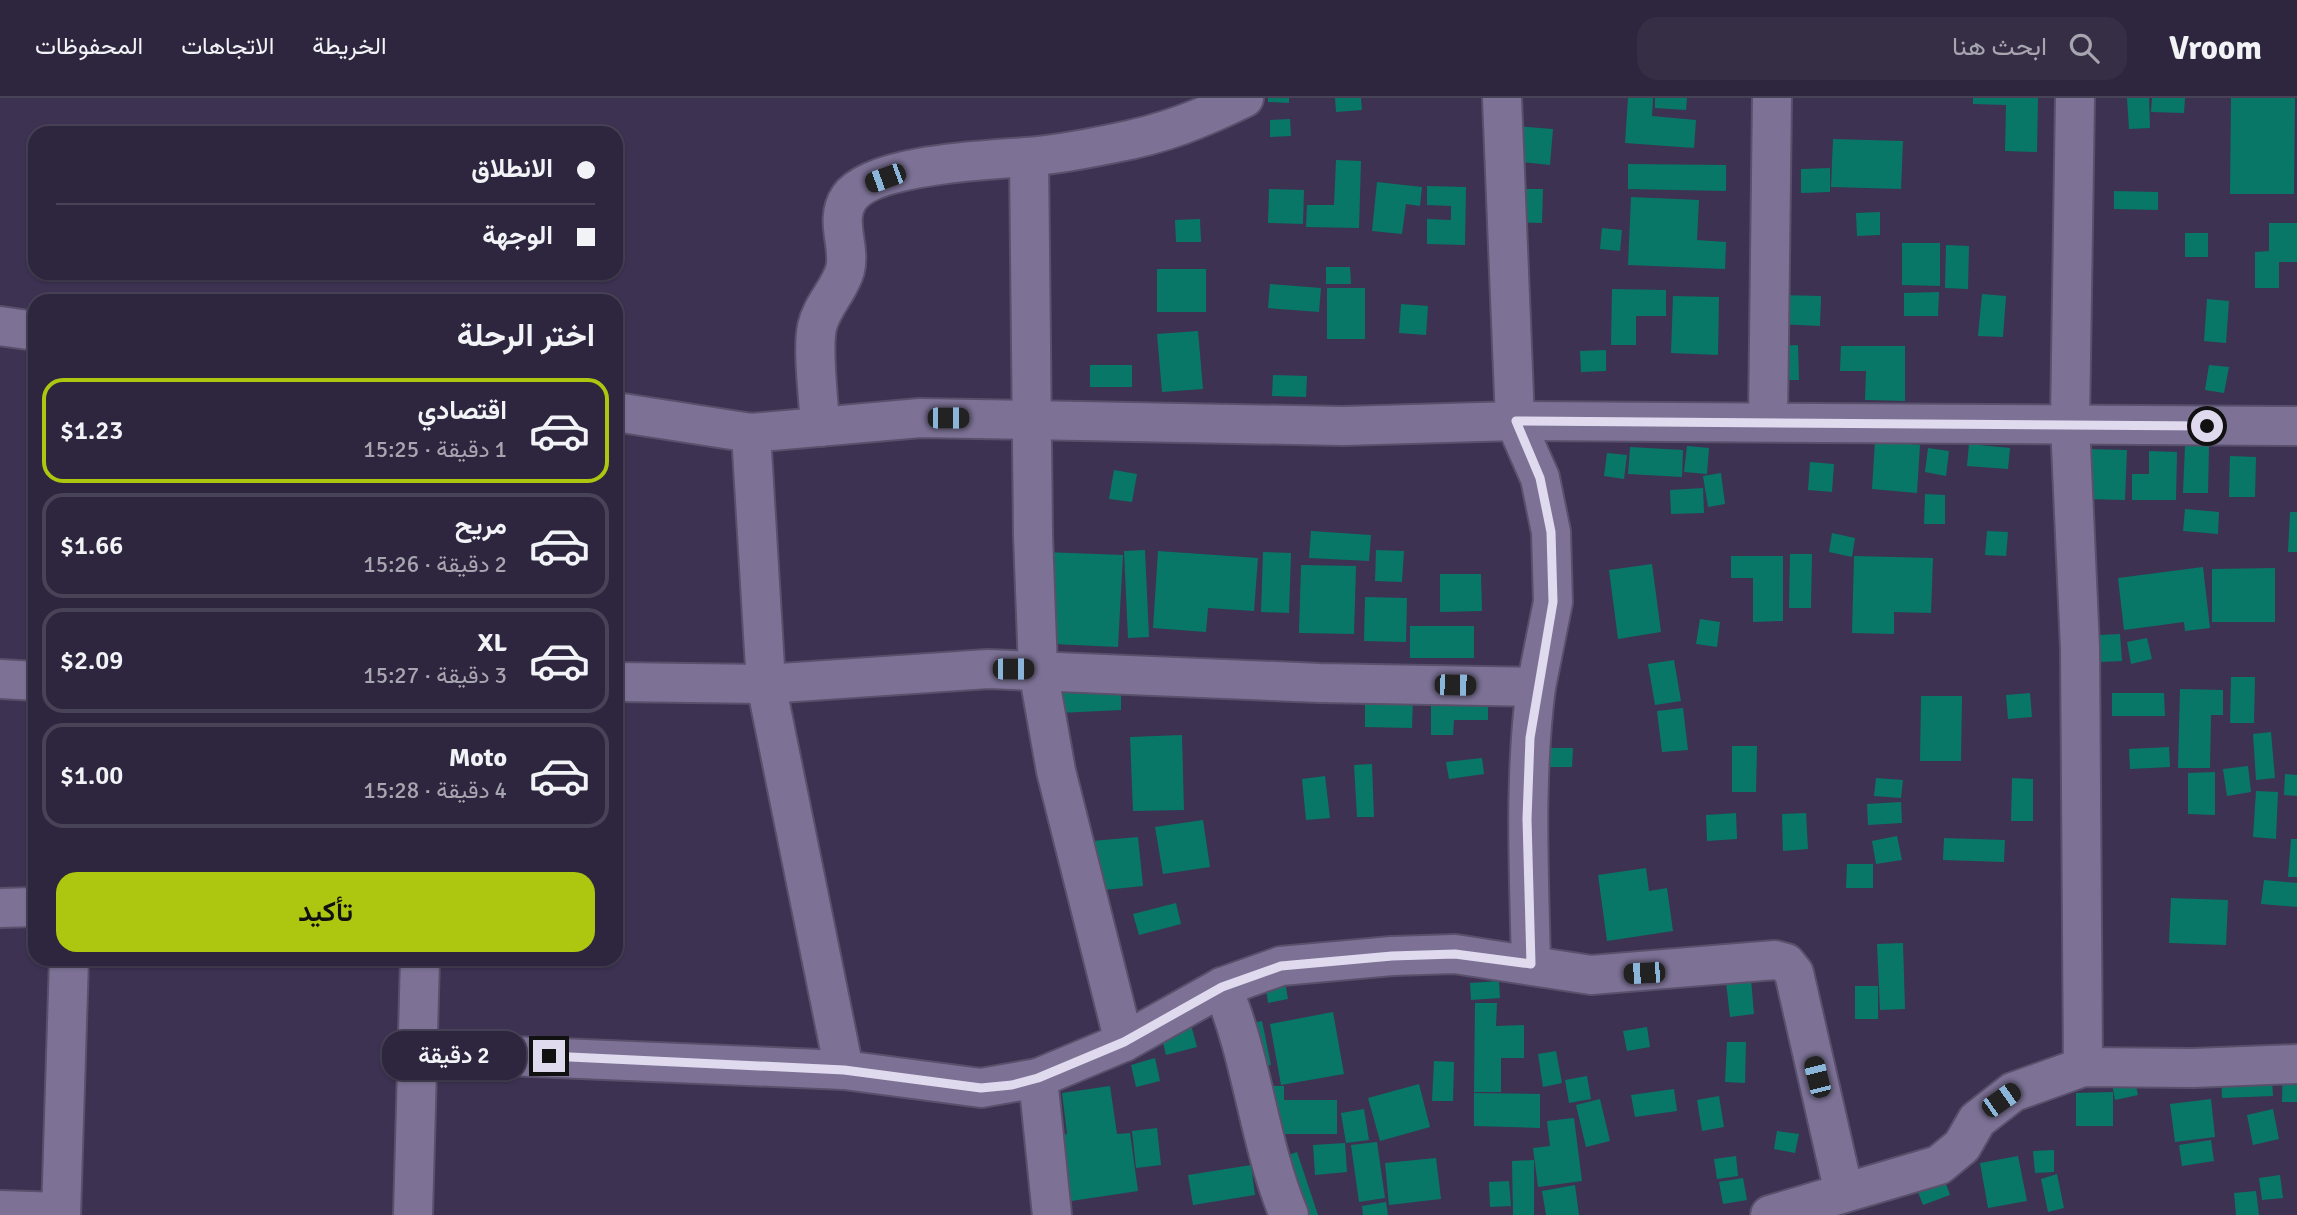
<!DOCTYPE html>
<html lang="ar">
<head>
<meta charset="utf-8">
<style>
  body { margin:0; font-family:Signika,Vazirmatn,sans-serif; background:#362e45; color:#f1f3f6; direction:rtl; height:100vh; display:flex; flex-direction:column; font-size:26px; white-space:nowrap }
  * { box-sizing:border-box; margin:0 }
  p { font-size:23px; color:#a7a5b0 }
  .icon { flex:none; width:38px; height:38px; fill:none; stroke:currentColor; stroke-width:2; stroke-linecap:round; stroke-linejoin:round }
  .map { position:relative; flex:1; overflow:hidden; direction:ltr }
  .panel { position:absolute; left:28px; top:196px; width:595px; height:672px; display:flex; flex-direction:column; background:#2e263e; border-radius:21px; box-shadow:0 2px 5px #0004,0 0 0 2px #494358; direction:rtl }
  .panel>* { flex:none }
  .top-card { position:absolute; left:28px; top:28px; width:595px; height:154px; border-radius:21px; box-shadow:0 2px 5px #0004,0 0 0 2px #494358; direction:rtl; display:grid; align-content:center; height:154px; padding:0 28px; background:#2e263e }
  .end { position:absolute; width:32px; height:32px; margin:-16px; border:9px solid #e0daef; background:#111; box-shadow:0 0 0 4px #111 }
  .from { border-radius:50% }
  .bubble { position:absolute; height:49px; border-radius:21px; background:#2e263e; box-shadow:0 2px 5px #0004,0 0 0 2px #494358; font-size:23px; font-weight:600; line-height:49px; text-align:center; direction:rtl }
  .car { position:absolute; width:21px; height:42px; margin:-21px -10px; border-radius:9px; box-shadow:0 0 5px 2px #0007; background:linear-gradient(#222 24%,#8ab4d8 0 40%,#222 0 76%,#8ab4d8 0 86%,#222 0) }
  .top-card b { display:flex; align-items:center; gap:24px; height:66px; font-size:26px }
  .top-card b+b { border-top:2px solid #494358 }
  .top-card i { width:18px; height:18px; background:#f1f3f6 }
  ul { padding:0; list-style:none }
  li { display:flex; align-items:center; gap:21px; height:105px; margin:0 14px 10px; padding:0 14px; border:4px solid #494358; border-radius:21px }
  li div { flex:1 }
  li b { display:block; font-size:26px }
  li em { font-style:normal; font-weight:600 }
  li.on { border-color:#adc60f }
  li>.icon { width:63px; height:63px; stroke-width:1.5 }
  h2 { padding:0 28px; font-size:32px; line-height:84px }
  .action { display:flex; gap:14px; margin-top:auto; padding:14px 28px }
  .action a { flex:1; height:80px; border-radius:21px; background:#adc60f; color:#111; font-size:28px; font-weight:600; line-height:80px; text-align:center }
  header { display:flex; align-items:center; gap:42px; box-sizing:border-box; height:98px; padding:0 35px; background:#2e263e; border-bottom:2px solid #494358 }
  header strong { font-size:33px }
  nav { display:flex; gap:38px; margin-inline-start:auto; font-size:24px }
  .search { width:490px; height:63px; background:#362e45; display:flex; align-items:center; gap:18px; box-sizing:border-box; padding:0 24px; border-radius:21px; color:#a7a5b0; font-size:26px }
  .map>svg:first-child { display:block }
  .building { fill:#087767 }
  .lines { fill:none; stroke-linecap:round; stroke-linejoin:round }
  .minor-casing { stroke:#59506b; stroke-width:42 }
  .minor { stroke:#7d7296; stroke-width:38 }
  .route { stroke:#e0daef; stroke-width:9 }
</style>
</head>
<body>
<header>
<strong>Vroom</strong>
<div class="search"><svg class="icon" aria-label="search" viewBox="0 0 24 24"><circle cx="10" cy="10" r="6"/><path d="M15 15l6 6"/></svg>ابحث هنا</div>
<nav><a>الخريطة</a><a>الاتجاهات</a><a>المحفوظات</a></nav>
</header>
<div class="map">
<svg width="2297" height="1117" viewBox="0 0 2297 1117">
  <rect width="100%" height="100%" fill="#3d3252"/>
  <g class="building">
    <polygon points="1268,0 1289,0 1289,5 1268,4"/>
    <polygon points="1335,0 1361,0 1362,12 1336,14"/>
    <polygon points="1628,0 1653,0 1652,18 1696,22 1694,50 1625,45"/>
    <polygon points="1655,0 1687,0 1686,12 1655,10"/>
    <polygon points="1973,0 2038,0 2037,54 2005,53 2006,7 1973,6"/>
    <polygon points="2127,0 2149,0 2150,30 2129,31"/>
    <polygon points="2152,0 2185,0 2184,15 2151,14"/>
    <polygon points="2231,0 2295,0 2294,96 2230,96"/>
    <polygon points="1290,21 1291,38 1270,39 1270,22"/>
    <polygon points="1515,28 1553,31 1550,67 1512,63"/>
    <polygon points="1833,41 1903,43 1901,91 1831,89"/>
    <polygon points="1336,62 1361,63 1359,130 1306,129 1307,107 1334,107"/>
    <polygon points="1628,66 1726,67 1726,93 1628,91"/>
    <polygon points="1830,70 1830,94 1801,95 1801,71"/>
    <polygon points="1377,84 1422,89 1420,108 1406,106 1402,136 1372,133"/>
    <polygon points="1427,88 1466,89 1465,147 1427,146 1427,121 1451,122 1451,108 1427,107"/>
    <polygon points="1269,91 1304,92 1303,126 1268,125"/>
    <polygon points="1509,91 1543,91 1542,125 1508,124"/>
    <polygon points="2114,93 2158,94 2158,112 2114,111"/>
    <polygon points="1631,99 1699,102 1697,142 1726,144 1725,171 1628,167"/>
    <polygon points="1880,114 1880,137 1857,138 1856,115"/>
    <polygon points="1200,121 1201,144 1176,144 1175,122"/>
    <polygon points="2269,125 2297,125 2297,164 2279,164 2279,190 2255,190 2255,154 2269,153"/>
    <polygon points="1602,130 1622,132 1620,153 1600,151"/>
    <rect x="2185" y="135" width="23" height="24"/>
    <polygon points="1902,145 1940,145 1940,188 1902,187"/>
    <polygon points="1946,147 1969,148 1968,191 1945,190"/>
    <polygon points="1326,169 1350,169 1351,186 1326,186"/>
    <rect x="1157" y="171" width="49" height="43"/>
    <polygon points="1270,186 1321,190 1319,214 1268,210"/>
    <rect x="1327" y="190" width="38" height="51"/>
    <polygon points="1612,191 1666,192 1666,218 1636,218 1636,247 1611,247"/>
    <polygon points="1939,194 1938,218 1904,218 1904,195"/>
    <polygon points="1982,196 2006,198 2003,239 1978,238"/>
    <polygon points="1777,197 1821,198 1820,228 1776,226"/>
    <polygon points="1673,198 1719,199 1718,257 1671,255"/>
    <polygon points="2207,201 2229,203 2226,245 2204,243"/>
    <polygon points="1401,206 1428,208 1426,237 1399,235"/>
    <polygon points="1198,233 1203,291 1162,294 1157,236"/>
    <polygon points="1798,247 1799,282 1777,282 1776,248"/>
    <polygon points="1841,248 1905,248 1905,303 1865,302 1866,273 1840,273"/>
    <polygon points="1606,252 1606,273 1581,274 1580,253"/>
    <rect x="1090" y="267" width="42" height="22"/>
    <polygon points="2209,267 2229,269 2224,295 2205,292"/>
    <polygon points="1273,277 1307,278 1306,299 1272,298"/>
    <polygon points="1875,343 1920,347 1917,395 1872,391"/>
    <polygon points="1969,346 2010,350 2008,371 1967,368"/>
    <polygon points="2185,347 2209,348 2208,395 2183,395"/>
    <polygon points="1687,348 1709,350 1707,376 1684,374"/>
    <polygon points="1630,349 1683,352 1682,379 1628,376"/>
    <polygon points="1928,350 1949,353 1946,378 1925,374"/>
    <polygon points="2086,351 2127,352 2125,402 2085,401"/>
    <polygon points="2149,353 2177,354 2176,402 2132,402 2132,376 2149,376"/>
    <polygon points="1607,355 1627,357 1624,381 1604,378"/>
    <polygon points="2230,358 2256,359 2255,399 2229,399"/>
    <polygon points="1810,364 1834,366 1832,394 1808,392"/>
    <polygon points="1114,372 1137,376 1132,404 1109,401"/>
    <polygon points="1721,375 1725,406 1708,409 1703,378"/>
    <polygon points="1703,390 1704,415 1671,416 1670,392"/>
    <polygon points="1925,396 1945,397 1945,426 1924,426"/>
    <polygon points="2185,411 2219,414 2218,436 2183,433"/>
    <polygon points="2290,414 2297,414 2297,454 2288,454"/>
    <polygon points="1311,433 1371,437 1369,463 1309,460"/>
    <polygon points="1987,433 2008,434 2006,458 1985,457"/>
    <polygon points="1832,435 1855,440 1852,459 1829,454"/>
    <polygon points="1145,452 1149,539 1128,540 1124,453"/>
    <polygon points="1376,452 1404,453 1402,484 1375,483"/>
    <polygon points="1158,453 1258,460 1254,513 1208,510 1206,534 1153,530"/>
    <polygon points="1044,454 1123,457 1118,549 1032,545"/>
    <polygon points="1263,454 1291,455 1289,515 1261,514"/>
    <polygon points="1790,456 1812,456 1811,510 1789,510"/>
    <polygon points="1731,458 1783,458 1783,523 1753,524 1753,480 1731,480"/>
    <polygon points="1854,458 1933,460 1931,515 1894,514 1894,536 1852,535"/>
    <polygon points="1652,466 1661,534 1618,541 1609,472"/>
    <polygon points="1301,467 1356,468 1354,536 1299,535"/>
    <polygon points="2203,469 2210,530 2185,533 2184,524 2124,532 2118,480"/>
    <polygon points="2275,470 2275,524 2212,524 2212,471"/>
    <polygon points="1440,476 1481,476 1482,513 1440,514"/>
    <polygon points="1365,499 1407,500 1406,544 1364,543"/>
    <polygon points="1700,521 1720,524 1717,549 1696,546"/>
    <rect x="1410" y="528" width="64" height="32"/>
    <polygon points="2120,536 2122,563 2099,564 2098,537"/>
    <polygon points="2147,540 2152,561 2131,566 2127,544"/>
    <polygon points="1674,562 1681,603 1655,607 1648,566"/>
    <polygon points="2231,579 2255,579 2254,625 2230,625"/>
    <polygon points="1121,585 1121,612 1039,616 1038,589"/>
    <polygon points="2180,591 2223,592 2223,617 2211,617 2210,670 2178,670"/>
    <polygon points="2030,595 2032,619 2008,621 2006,597"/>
    <polygon points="2112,595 2164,595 2165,618 2112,618"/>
    <polygon points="1365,597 1413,598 1412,630 1365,629"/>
    <polygon points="1921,598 1962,598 1961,663 1920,663"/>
    <polygon points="1431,599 1488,599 1488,622 1454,622 1453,637 1431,637"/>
    <polygon points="1683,610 1688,652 1662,654 1657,613"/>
    <polygon points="2271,634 2275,680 2256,682 2253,636"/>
    <polygon points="1182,637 1184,712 1133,713 1130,639"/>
    <polygon points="1732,648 1757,648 1756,694 1732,694"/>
    <polygon points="2169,649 2170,669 2130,671 2129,651"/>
    <polygon points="1540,650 1573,650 1572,669 1541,669"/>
    <polygon points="1482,660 1484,676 1449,681 1446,664"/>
    <polygon points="1372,666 1374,719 1357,719 1354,667"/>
    <polygon points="2248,668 2251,694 2227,698 2223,671"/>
    <polygon points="2215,674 2215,717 2188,716 2188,675"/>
    <polygon points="2285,676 2297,677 2297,698 2284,697"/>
    <polygon points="1325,678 1330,720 1306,722 1302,681"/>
    <polygon points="1876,680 1903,682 1901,700 1874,698"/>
    <polygon points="2012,680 2033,681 2033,723 2011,723"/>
    <polygon points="2256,693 2278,694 2276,741 2253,739"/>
    <polygon points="1901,704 1902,725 1868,727 1867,706"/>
    <polygon points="1736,715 1737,741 1707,743 1706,717"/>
    <polygon points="1806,715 1808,751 1783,753 1782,716"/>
    <polygon points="1203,722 1210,769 1163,776 1155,729"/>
    <polygon points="1897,738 1902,762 1876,766 1872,743"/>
    <polygon points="1138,739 1143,788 1085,794 1080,744"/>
    <polygon points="1944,740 2005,742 2004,764 1943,762"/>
    <polygon points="2291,741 2297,741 2297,779 2288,779"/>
    <polygon points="1847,766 1873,766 1873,790 1846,790"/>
    <polygon points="1646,770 1649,793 1667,790 1673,833 1607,843 1598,777"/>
    <polygon points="2264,782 2297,785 2297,809 2261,806"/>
    <polygon points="2171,800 2228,802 2226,847 2169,845"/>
    <polygon points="1176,805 1181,826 1139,837 1133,816"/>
    <polygon points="1903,845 1905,911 1880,912 1877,846"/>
    <polygon points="1283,872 1288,901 1268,905 1264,876"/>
    <polygon points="1751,881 1754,916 1730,919 1726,884"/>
    <polygon points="1499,883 1500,900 1471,902 1470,885"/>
    <rect x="1855" y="888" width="23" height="33"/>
    <polygon points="1475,905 1497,905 1496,928 1524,927 1524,960 1501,960 1501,994 1474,994"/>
    <polygon points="1186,908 1197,949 1166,957 1156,916"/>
    <polygon points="1333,914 1344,976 1281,987 1270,926"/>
    <polygon points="1262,923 1271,967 1248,971 1239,928"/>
    <polygon points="1647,929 1650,949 1627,953 1623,933"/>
    <polygon points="1727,944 1746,944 1745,985 1725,984"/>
    <polygon points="1556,953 1562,985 1543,989 1538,956"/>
    <polygon points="1155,960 1160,983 1136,989 1131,967"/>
    <polygon points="1434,963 1454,964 1453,1003 1432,1003"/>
    <polygon points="2283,963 2297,963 2297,1004 2282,1004"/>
    <polygon points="2271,966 2273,998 2222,1000 2221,969"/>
    <polygon points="2133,975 2138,997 2115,1002 2111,980"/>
    <polygon points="1587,978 1591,1001 1569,1005 1565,982"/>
    <polygon points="1419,986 1430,1029 1380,1043 1368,1000"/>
    <polygon points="1110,988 1117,1036 1130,1035 1138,1093 1058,1105 1049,1039 1067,1036 1062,995"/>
    <polygon points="1257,988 1284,988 1284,1002 1337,1002 1337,1036 1257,1036"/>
    <polygon points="1674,991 1677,1013 1635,1019 1631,997"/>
    <polygon points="2113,994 2113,1028 2076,1028 2076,995"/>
    <polygon points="1474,995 1540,996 1540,1030 1474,1028"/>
    <polygon points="1719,998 1724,1029 1702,1033 1697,1002"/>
    <polygon points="1600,1001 1610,1043 1586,1049 1576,1007"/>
    <polygon points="2211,1001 2215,1039 2175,1044 2170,1006"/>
    <polygon points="1364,1011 1369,1042 1346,1045 1341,1015"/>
    <polygon points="2273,1011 2279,1041 2253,1047 2247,1017"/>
    <polygon points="1574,1020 1582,1083 1538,1089 1533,1050 1550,1048 1547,1023"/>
    <polygon points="1157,1030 1161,1067 1136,1070 1132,1033"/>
    <polygon points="1777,1033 1799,1036 1795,1055 1774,1051"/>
    <polygon points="2211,1042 2214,1063 2182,1068 2179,1047"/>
    <polygon points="1377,1044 1385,1100 1359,1104 1351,1047"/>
    <polygon points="1345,1045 1347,1074 1315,1077 1313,1047"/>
    <polygon points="2054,1052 2054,1074 2035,1075 2033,1053"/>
    <polygon points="1934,1053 1950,1097 1923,1107 1906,1063"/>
    <polygon points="1297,1054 1318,1117 1283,1117 1265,1065"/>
    <polygon points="1736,1058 1738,1078 1717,1081 1714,1061"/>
    <polygon points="2018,1058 2027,1103 1988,1110 1980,1065"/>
    <polygon points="1436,1060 1441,1101 1389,1107 1385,1065"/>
    <polygon points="1534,1062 1534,1117 1513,1117 1512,1063"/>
    <polygon points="1251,1067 1255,1097 1193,1107 1188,1077"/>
    <polygon points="2057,1076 2064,1110 2048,1114 2041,1081"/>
    <polygon points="2280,1077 2283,1100 2262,1102 2259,1080"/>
    <polygon points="1743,1080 1747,1102 1723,1106 1719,1084"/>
    <polygon points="1509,1083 1511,1108 1490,1109 1489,1084"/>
    <polygon points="1575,1087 1579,1117 1546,1117 1542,1093"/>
    <polygon points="2256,1093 2259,1117 2236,1117 2234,1095"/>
    <polygon points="1386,1104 1388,1117 1363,1117 1362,1108"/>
  </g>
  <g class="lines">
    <g class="minor-casing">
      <g id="minor">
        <polyline points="2075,0 2070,325 2080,550 2083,969"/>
        <polyline points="1029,59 1033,437 1038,572 1056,673 1124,944"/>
        <polyline points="0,228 35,233"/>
        <polyline points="616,314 751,335 920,320 1343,328 1515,323 2297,328"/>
        <polyline points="1768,323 1772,0"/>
        <path d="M820 329C819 303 812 253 817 229 822 207 839 193 845 172 851 149 834 122 849 100 872 66 988 62 1026 59 1056 57 1086 51 1115 45 1163 36 1201 21 1244 0"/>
        <polyline points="751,335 766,586 844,972"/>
        <polyline points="0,581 35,583"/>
        <polyline points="616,584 766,586 988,571 1320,585 1536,589 1553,504 1551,434 1540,380 1515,323 1502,0"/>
        <polyline points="0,810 35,809"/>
        <path d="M1531 866C1529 773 1524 681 1536 589"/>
        <path d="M1222 889C1253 962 1258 1042 1289 1117"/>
        <polyline points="416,954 844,972 981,990 1038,980 1052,1117"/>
        <polyline points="1038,980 1124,944 1222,889 1281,868 1392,858 1455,856 1591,877 1775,862 1786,865 1794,875 1844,1095"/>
        <polyline points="0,1112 61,1114"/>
        <polyline points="61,1117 69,861"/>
        <polyline points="413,1117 420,861"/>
        <polyline points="1770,1117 1939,1067 1962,1048 1977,1022 2013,994 2083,969 2193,970 2297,966"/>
      </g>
    </g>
    <use href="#minor" class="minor"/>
  </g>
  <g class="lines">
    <polyline class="route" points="549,958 844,972 981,990 1012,987 1038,980 1124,944 1222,889 1281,868 1392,858 1455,856 1531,866 1527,721 1530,640 1553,504 1551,434 1540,380 1516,323 2207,328"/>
  </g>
</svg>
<i class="end from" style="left:2207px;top:328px"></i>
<i class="end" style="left:549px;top:958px"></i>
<div class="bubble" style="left:382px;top:933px;width:144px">2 دقيقة</div>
<i class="car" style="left:885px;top:80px;rotate:250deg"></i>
<i class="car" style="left:948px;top:320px;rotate:90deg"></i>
<i class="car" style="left:1013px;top:571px;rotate:90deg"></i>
<i class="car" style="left:1455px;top:587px;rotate:91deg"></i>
<i class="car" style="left:1644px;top:875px;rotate:267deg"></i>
<i class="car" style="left:1817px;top:979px;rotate:346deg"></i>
<i class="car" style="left:2001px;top:1002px;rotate:55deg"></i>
<div class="top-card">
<b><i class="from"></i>الانطلاق</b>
<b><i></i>الوجهة</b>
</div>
<section class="panel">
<h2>اختر الرحلة</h2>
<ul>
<li class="on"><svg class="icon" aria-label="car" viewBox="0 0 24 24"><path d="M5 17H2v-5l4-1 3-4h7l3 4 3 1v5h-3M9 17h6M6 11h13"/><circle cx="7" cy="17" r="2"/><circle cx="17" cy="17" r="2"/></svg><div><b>اقتصادي</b><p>1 دقيقة · 15:25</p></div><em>$1.23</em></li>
<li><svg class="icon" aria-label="car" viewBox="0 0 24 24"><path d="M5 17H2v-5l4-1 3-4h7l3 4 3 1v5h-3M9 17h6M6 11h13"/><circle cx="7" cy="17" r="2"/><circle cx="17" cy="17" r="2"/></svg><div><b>مريح</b><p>2 دقيقة · 15:26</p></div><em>$1.66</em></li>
<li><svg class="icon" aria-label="car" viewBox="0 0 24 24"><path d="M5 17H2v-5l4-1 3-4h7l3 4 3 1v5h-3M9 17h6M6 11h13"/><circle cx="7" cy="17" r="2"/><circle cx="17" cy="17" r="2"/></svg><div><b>XL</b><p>3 دقيقة · 15:27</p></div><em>$2.09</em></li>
<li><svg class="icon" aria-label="car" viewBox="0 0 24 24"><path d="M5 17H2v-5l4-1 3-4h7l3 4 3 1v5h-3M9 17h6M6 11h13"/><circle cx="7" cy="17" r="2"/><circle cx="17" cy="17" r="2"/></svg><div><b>Moto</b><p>4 دقيقة · 15:28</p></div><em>$1.00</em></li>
</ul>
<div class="action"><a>تأكيد</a></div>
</section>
</div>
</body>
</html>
